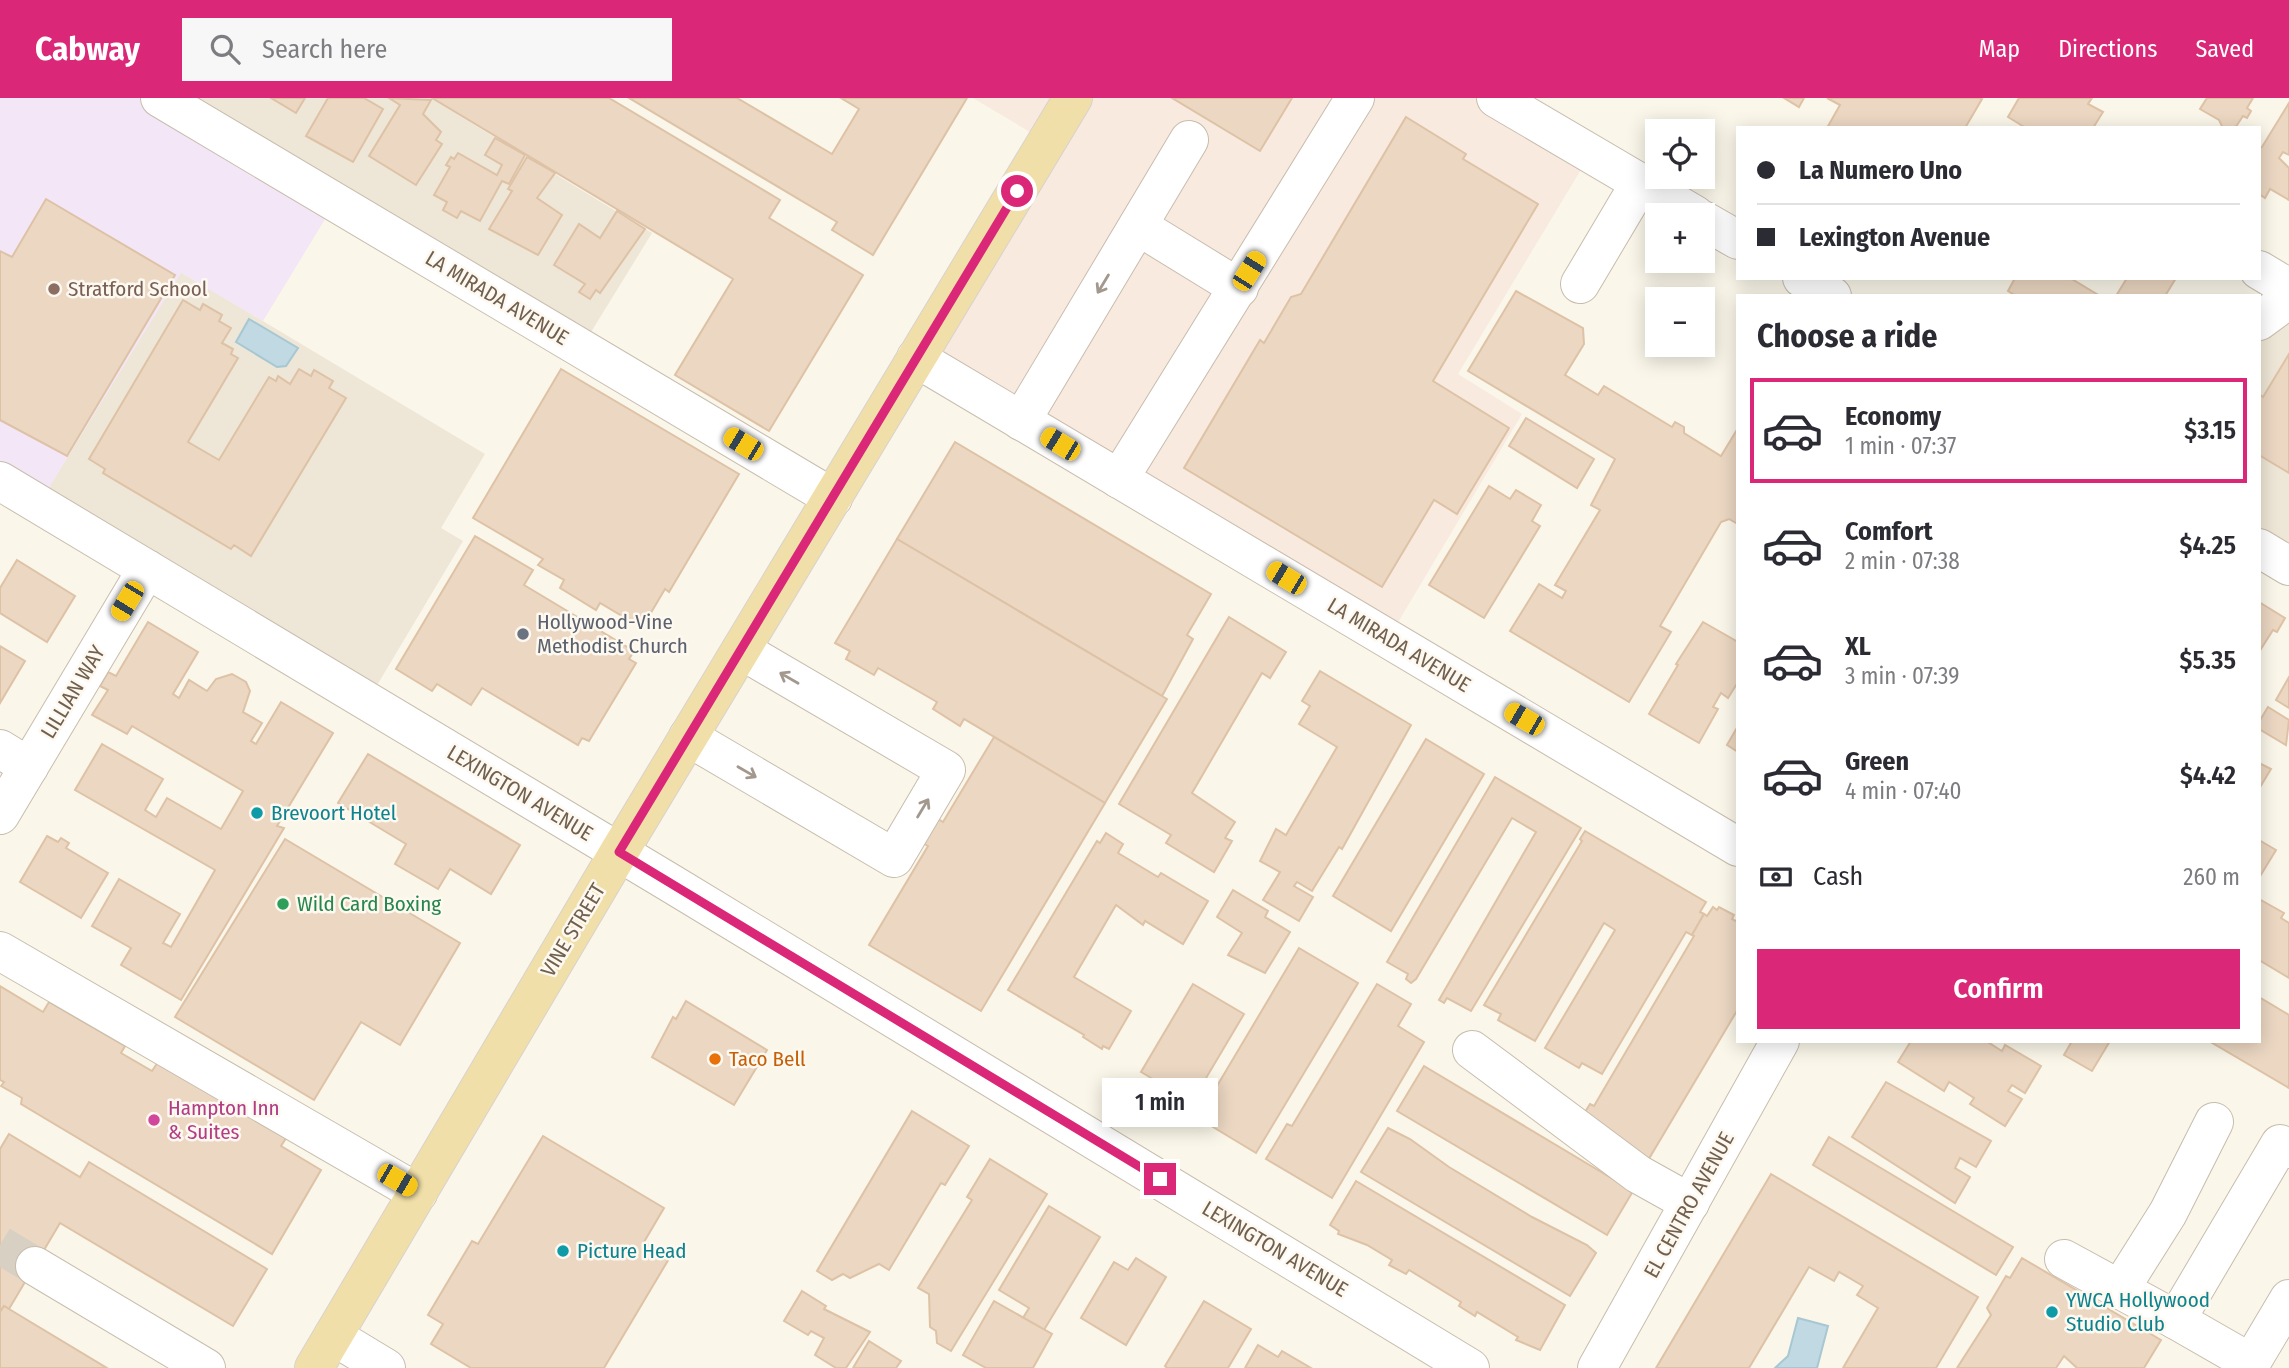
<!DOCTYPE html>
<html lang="en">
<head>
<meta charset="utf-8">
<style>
  body { margin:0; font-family:"Fira Sans Condensed",sans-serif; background:#f7f7f7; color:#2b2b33; height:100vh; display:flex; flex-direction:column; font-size:26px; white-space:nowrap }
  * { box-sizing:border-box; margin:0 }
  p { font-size:23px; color:#7c7c81 }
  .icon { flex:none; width:38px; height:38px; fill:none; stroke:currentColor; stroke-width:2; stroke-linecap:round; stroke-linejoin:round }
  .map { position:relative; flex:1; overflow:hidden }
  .panel { position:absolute; left:1736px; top:196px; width:525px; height:749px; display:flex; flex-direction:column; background:#fff; border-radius:0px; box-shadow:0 4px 18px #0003 }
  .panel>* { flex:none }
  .hud { position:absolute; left:1736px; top:28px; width:525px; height:154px; border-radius:0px; box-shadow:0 4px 18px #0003; display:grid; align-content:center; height:154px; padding:0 21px; background:#fff }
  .buttons { position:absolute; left:1645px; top:21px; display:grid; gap:14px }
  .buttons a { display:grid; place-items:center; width:70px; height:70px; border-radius:0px; background:#fff; box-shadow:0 4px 18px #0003; font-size:35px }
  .end { position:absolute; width:32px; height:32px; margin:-16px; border:9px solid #db2777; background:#fff; box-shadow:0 0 0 4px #fff }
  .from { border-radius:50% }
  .bubble { position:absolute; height:49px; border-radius:0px; background:#fff; box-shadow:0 4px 18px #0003; font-size:23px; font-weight:600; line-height:49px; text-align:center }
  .car { position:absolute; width:21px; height:42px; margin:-21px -10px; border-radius:9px; box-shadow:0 0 5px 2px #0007; background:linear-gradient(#f5c518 24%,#345 0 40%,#f5c518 0 76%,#345 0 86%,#f5c518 0) }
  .hud b { display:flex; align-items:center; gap:24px; height:66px; font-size:26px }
  .hud b+b { border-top:2px solid #e1e1e2 }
  .hud i { width:18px; height:18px; background:#2b2b33 }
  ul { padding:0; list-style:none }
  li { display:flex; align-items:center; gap:21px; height:105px; margin:0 14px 10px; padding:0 7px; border:4px solid transparent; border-radius:0px }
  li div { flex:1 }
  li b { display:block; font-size:26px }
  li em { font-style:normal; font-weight:600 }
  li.on { border-color:#db2777 }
  li>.icon { width:63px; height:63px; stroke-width:1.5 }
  h2 { padding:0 21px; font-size:32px; line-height:84px }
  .pay { display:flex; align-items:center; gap:18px; height:77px; padding:0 21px; font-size:26px }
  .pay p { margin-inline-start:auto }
  .primary-button { display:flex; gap:14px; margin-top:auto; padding:14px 21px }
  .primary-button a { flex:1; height:80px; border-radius:0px; background:#db2777; color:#fff; font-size:28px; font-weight:600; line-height:80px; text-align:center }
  header { display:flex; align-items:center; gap:42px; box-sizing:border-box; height:98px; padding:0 35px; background:#db2777; color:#fff }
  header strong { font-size:33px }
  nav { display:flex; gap:38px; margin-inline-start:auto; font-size:24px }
  .search { width:490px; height:63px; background:#f7f7f7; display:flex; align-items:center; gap:18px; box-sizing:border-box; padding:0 24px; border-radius:0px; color:#7c7c81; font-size:26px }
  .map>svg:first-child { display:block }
  .residential { fill:#eee6d6 }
  .commercial { fill:#f9eadf }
  .education { fill:#f3e6f7 }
  .water { fill:#c0d9e2; stroke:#a7c7d3; stroke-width:2 }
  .building { fill:#ebd7c2; stroke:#dec2a6; stroke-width:2 }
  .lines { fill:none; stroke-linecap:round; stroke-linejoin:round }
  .minor-tunnel { stroke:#d8d0c2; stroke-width:38; stroke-dasharray:38 19; stroke-linecap:butt }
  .minor-casing { stroke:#c8bdad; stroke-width:40 }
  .major-casing { stroke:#d8d2ce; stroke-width:40 }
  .minor { stroke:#fff; stroke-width:38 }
  .major { stroke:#f1dfa9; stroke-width:38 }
  .oneway { stroke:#a3988d }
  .route { stroke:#db2777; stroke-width:9 }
  .education-dot { fill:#8d6e63; stroke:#fdf9f0; stroke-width:2.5 }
  .worship-dot { fill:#6b7280; stroke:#fdf9f0; stroke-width:2.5 }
  .culture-dot { fill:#0f9aa8; stroke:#fdf9f0; stroke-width:2.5 }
  .leisure-dot { fill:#2e9e5b; stroke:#fdf9f0; stroke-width:2.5 }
  .food-dot { fill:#e8710a; stroke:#fdf9f0; stroke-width:2.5 }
  .hotel-dot { fill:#d1479c; stroke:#fdf9f0; stroke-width:2.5 }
  .labels { text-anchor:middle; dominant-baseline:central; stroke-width:5; stroke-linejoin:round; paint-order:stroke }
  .education-label { font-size:21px; fill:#785e54; stroke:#fdf9f0; text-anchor:start }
  .street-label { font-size:21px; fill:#72604f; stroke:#fdf9f0 }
  .worship-label { font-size:21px; fill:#5b616d; stroke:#fdf9f0; text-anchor:start }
  .culture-label { font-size:21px; fill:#0d838f; stroke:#fdf9f0; text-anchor:start }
  .leisure-label { font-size:21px; fill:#27864d; stroke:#fdf9f0; text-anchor:start }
  .food-label { font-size:21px; fill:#c56008; stroke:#fdf9f0; text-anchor:start }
  .hotel-label { font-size:21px; fill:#b23c85; stroke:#fdf9f0; text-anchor:start }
</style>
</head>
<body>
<header>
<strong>Cabway</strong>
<div class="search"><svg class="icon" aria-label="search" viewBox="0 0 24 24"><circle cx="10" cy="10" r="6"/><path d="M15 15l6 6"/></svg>Search here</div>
<nav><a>Map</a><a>Directions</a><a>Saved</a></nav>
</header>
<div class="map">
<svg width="2289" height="1270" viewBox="0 0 2289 1270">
  <rect width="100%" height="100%" fill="#faf6e9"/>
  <g class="residential">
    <polygon points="172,0 430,0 652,135 583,247"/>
    <polygon points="181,174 485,356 441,430 463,443 370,599 40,404"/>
    <polygon points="2289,209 2289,463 2259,446 2259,230"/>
  </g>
  <g class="commercial">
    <polygon points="973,0 1064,0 1040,40"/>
    <polygon points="1079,0 1487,0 1588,60 1458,276 1522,316 1391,536 921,260"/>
  </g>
  <polygon class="education" points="0,0 150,0 333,108 263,223 181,175 40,404 0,380"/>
  <g class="water">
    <polygon points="249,221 298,250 286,268 277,269 236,244"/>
    <polygon points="1798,1220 1828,1228 1817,1270 1775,1270 1788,1258"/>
  </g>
  <g class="building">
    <polygon points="271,0 305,0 296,15"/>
    <polygon points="328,0 364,0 383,11 353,64 306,38"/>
    <polygon points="389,0 431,2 423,16 441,34 436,42 442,46 416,87 369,58 400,7"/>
    <polygon points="432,0 609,0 780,102 769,120 863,177 769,333 675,277 733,181"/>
    <polygon points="629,0 737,0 832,56 859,11 841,0 967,0 873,157 832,132 837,124"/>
    <polygon points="1172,0 1292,0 1260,53"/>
    <polygon points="1784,0 1804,0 1799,9"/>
    <polygon points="1827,0 1979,0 1982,1 1965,30 1827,30 1840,7"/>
    <polygon points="2019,0 2092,0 2088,6 2103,14 2093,30 2026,30 2008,19"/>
    <polygon points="2207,0 2253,0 2247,10 2251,13 2247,20 2243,18 2235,30 2223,30 2219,22 2200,11"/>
    <polygon points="2289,5 2289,57 2283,54 2279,60 2289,70 2289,102 2270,91 2265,100 2259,96 2259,50 2262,49"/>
    <polygon points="1406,19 1466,56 1463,61 1538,106 1433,283 1509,330 1457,416 1434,402 1382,489 1184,370 1260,242 1264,245 1291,199 1301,196"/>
    <polygon points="495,40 525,57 509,86 502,83 480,123 461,113 457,120 443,112 447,104 434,97 450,69 446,67 451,59 454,61 458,55 497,77 502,67 485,57"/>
    <polygon points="527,59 555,75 537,100 562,117 538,157 489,131 512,93 508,91"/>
    <polygon points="46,101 175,177 67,358 0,322 0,153 12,159"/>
    <polygon points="617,113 645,131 600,195 596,192 590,201 579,194 585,186 554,167 579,126 600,140"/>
    <polygon points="2015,180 2070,180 2100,198 2016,198 2008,193"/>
    <polygon points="2127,180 2176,180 2165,198 2116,198"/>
    <polygon points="1516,193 1583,230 1584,246 1565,277 1598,297 1604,288 1672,329 1675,324 1684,329 1684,335 1721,358 1738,330 1738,426 1729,421 1721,424 1660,528 1671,534 1629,604 1510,533 1539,486 1562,500 1566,493 1555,487 1600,412 1591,407 1615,361 1468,273"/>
    <polygon points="183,202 200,212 203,206 222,217 219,223 231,230 222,245 233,251 231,256 238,260 188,344 219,362 269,279 276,283 278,278 290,286 299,271 311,278 314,272 333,283 329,290 346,300 251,458 234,447 231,451 103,375 105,371 89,361"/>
    <polygon points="2289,256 2289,375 2259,357 2259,296 2263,299"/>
    <polygon points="561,271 739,376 669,494 665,491 642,530 600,505 596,512 560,490 564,482 538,467 543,461 473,420"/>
    <polygon points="1526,320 1594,361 1577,390 1509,348"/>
    <polygon points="955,344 1211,496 1187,537 1193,541 1162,598 897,441"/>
    <polygon points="1489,388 1510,401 1516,392 1541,407 1532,423 1540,428 1484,520 1429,487"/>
    <polygon points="475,438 533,472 524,487 634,553 629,561 636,565 589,643 582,640 578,647 482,590 471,607 437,586 432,593 396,571"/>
    <polygon points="897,441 1167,601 1105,705 964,621 960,628 933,611 937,604 878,570 874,577 846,561 850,553 835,545"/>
    <polygon points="17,462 75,498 47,544 0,515 0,490"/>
    <polygon points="2259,504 2285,520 2277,534 2273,532 2259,554"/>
    <polygon points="1229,519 1286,554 1270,580 1262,575 1192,695 1235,724 1225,740 1232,743 1214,774 1166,745 1171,737 1119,706"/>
    <polygon points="148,524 198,554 173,596 179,600 189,582 207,593 216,581 232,576 246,584 250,593 243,614 262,625 251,643 256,646 281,604 333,635 277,728 284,730 181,902 121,867 131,850 92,828 119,781 180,816 163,845 171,849 215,772 75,692 102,646 163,681 145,712 156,719 167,700 221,731 243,693 132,628 127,636 92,617 108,592 100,588 108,574 116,578"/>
    <polygon points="1703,524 1738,544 1738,584 1728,600 1721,595 1713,609 1718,611 1699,645 1649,616 1678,567 1676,566"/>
    <polygon points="0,548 25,563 0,605"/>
    <polygon points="1320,573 1411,627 1342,751 1339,749 1312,793 1297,784 1294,788 1313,799 1299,823 1263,802 1280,774 1260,763 1276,731 1286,737 1337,649 1299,626 1310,608 1302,603"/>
    <polygon points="2289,579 2289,610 2276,602"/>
    <polygon points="2268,609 2289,622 2286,647 2259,631 2259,624"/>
    <polygon points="1738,628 1738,654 1727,647"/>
    <polygon points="994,639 1105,705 981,913 869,847 928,748 919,743 933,718 943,724"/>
    <polygon points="1426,641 1484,676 1391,833 1333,798"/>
    <polygon points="368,656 520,747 491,796 450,771 438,791 395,766 406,746 338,705"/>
    <polygon points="2259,665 2271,671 2259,691"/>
    <polygon points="1495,679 1581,730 1471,913 1447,900 1444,905 1439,902 1536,734 1512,720 1416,881 1411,885 1406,881 1408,876 1387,864"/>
    <polygon points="1585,733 1706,804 1700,814 1704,816 1692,837 1686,834 1602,976 1582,965 1579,970 1545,950 1615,832 1604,825 1535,943 1498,922 1501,916 1484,907 1582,743 1580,741"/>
    <polygon points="1106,735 1123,746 1118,755 1158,779 1161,775 1208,803 1183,846 1145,823 1143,827 1116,807 1074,879 1131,913 1109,951 1103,948 1102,951 1083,939 1084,937 1008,892 1097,743 1100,745"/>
    <polygon points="47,738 58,744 61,740 69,745 66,750 108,775 81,820 20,784"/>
    <polygon points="285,741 460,845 400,947 361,924 314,1002 175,919"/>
    <polygon points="2259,742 2276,752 2259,780"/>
    <polygon points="1233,792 1268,813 1265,819 1290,834 1265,875 1228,857 1242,835 1217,819"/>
    <polygon points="2259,801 2284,815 2281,820 2289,825 2289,880 2259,862"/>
    <polygon points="1713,809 1717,812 1719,809 1734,817 1732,821 1738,824 1738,911 1647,1064 1582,1019 1590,1006 1594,1008 1694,838 1692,837 1704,816 1707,818"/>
    <polygon points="1299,850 1358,885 1256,1055 1198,1020"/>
    <polygon points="1193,886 1244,916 1196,997 1174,984 1170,991 1141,974"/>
    <polygon points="1377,886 1411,906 1398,928 1424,944 1332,1100 1266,1061 1287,1026 1292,1028"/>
    <polygon points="0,888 43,914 49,904 125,948 121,955 152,973 160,961 288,1037 281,1048 321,1072 272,1156 21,1006 22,1000 1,988 4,984 0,982"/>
    <polygon points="2259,899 2289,917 2289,990 2209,943 2259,943"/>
    <polygon points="686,903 767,952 734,1007 652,959 673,919 676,921"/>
    <polygon points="1911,943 1986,943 2002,953 2005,947 2041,968 2025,995 2012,987 2008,993 2022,1001 2005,1028 1970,1006 1974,1000 1949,984 1944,993 1898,964"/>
    <polygon points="2072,943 2110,943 2092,973 2064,957"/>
    <polygon points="1424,968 1633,1093 1607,1137 1397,1013"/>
    <polygon points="1886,984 1991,1043 1976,1069 1960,1060 1955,1070 1970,1079 1955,1105 1852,1039"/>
    <polygon points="912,1013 969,1048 945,1087 941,1085 889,1172 879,1166 850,1180 843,1176 832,1182 817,1173"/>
    <polygon points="1388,1030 1410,1041 1449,1069 1532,1119 1587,1147 1596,1155 1570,1198 1361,1074"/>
    <polygon points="9,1036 80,1079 89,1064 267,1171 233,1228 60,1125 9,1211 4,1208 0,1214 0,1051"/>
    <polygon points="543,1038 664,1110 644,1144 670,1159 604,1270 471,1270 431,1246 443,1226 428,1217 472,1143 478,1146"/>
    <polygon points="1829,1039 2013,1149 1996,1177 1813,1067"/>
    <polygon points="990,1061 1047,1096 951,1253 937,1245 936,1233 930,1229 929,1196 918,1190 972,1102 967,1099"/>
    <polygon points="1771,1076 1978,1199 1936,1270 1843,1270 1878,1210 1857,1197 1863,1188 1839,1174 1834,1183 1809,1169 1749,1270 1656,1270"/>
    <polygon points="1356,1083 1565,1207 1540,1252 1516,1242 1518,1239 1477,1214 1475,1218 1459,1208 1461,1204 1409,1172 1406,1176 1389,1167 1392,1162 1367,1147 1338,1136 1339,1133 1330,1127"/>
    <polygon points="1049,1108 1100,1139 1044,1232 1023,1220 1029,1210 999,1192"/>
    <polygon points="1136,1160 1166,1179 1126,1247 1081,1220 1114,1164 1128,1172"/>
    <polygon points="2022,1160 2161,1242 2144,1270 2077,1270 2064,1258 2056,1270 1957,1270 1991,1217 1987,1210 2006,1178 2010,1180"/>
    <polygon points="802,1193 826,1208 824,1211 870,1234 846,1270 836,1270 815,1257 824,1240 811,1233 808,1237 784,1223"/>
    <polygon points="994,1203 1052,1236 1033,1270 986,1270 963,1257"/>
    <polygon points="1204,1203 1251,1231 1228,1270 1167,1270 1165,1268"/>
    <polygon points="4,1208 9,1211 107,1270 0,1270 0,1214"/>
    <polygon points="869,1243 901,1263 896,1270 853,1270"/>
    <polygon points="1258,1247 1278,1259 1282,1253 1311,1270 1245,1270"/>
  </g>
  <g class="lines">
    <polyline class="minor-tunnel" points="0,1147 35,1168"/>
    <g class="minor-casing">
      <g id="minor">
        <polyline points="160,0 833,400"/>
        <polyline points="1496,0 1695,117"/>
        <polyline points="1703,122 1738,142"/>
        <polyline points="1138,128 1239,190"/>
        <polyline points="2259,172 2289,190"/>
        <polyline points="1802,180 1832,198"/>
        <polyline points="1580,186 1640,85"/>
        <polyline points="2259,223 2289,201"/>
        <polyline points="916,260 1738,749"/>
        <polyline points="1021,323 1189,42"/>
        <polyline points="1119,381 1355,0"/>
        <polyline points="0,383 672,786 1470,1270"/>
        <polyline points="2259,450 2289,468"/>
        <polyline points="688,639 894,760 946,672 741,552"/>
        <polyline points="0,651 29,669"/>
        <polyline points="0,717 147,471"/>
        <polyline points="0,853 418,1095"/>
        <polyline points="1472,952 1638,1076 1690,1105"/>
        <polyline points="2064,1161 2176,1222 2280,1046 2289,1051"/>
        <polyline points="35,1168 206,1270"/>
        <polyline points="2120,1191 2168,1115 2214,1024"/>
        <polyline points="2176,1222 2251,1265"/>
        <polyline points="333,1238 386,1270"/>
        <polyline points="1597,1270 1780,943"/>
        <polyline points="2248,1270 2289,1201"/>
      </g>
    </g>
    <g class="major-casing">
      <polyline id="major" points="314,1270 619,754 1073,0"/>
    </g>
    <use href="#minor" class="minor"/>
    <use href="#major" class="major"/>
  </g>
  <defs><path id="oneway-shaft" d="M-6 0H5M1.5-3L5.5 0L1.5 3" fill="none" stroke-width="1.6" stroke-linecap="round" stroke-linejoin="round" transform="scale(1.75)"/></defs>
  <g class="oneway">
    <use href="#oneway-shaft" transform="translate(1103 186) rotate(121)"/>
    <use href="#oneway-shaft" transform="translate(789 580) rotate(-150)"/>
    <use href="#oneway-shaft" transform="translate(747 674) rotate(30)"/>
    <use href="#oneway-shaft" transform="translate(923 710) rotate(-59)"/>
  </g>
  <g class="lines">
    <polyline class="route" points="1017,93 619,754 1160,1081"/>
  </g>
  <circle class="education-dot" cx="54" cy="191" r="7"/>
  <circle class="worship-dot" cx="523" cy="536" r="7"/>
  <g class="culture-dot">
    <circle cx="257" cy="715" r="7"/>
    <circle cx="563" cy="1153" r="7"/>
    <circle cx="2052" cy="1214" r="7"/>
  </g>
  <circle class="leisure-dot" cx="283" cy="806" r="7"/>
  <circle class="food-dot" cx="715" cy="961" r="7"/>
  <circle class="hotel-dot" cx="154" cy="1022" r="7"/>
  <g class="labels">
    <g class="education-label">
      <text x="68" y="191">Stratford School</text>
    </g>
    <g class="street-label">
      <text transform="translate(497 200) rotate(31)">LA MIRADA AVENUE</text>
      <text transform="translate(1399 547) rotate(31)">LA MIRADA AVENUE</text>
      <text transform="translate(73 594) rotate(-59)">LILLIAN WAY</text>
      <text transform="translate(520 695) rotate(31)">LEXINGTON AVENUE</text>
      <text transform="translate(573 832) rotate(-59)">VINE STREET</text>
      <text transform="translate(1689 1107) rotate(-61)">EL CENTRO AVENUE</text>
      <text transform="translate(1275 1151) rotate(31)">LEXINGTON AVENUE</text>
    </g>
    <g class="worship-label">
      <text x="537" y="524">Hollywood-Vine<tspan x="537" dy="24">Methodist Church</tspan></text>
    </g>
    <g class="culture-label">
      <text x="271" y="715">Brevoort Hotel</text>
      <text x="577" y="1153">Picture Head</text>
      <text x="2066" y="1202">YWCA Hollywood<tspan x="2066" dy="24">Studio Club</tspan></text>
    </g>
    <g class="leisure-label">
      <text x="297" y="806">Wild Card Boxing</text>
    </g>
    <g class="food-label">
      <text x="729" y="961">Taco Bell</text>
    </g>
    <g class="hotel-label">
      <text x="168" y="1010">Hampton Inn<tspan x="168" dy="24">&amp; Suites</tspan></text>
    </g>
  </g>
</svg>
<div class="buttons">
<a><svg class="icon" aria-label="locate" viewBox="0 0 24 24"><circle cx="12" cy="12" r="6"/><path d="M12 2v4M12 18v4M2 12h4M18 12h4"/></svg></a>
<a>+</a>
<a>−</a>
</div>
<i class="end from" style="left:1017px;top:93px"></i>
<i class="end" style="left:1160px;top:1081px"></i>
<div class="bubble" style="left:1102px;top:980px;width:116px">1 min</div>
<i class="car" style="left:1249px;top:173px;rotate:32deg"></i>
<i class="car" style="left:743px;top:346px;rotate:301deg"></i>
<i class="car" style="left:1060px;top:346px;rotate:301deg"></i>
<i class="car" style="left:1286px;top:480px;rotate:301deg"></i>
<i class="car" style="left:127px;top:503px;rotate:211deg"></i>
<i class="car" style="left:1524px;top:621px;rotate:300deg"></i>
<i class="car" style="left:397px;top:1082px;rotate:120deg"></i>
<div class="hud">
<b><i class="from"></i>La Numero Uno</b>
<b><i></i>Lexington Avenue</b>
</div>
<section class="panel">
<h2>Choose a ride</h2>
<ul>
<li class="on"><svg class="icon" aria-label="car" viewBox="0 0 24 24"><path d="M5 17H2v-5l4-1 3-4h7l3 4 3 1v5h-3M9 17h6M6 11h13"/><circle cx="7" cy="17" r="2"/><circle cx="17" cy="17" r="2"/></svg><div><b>Economy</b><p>1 min · 07:37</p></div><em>$3.15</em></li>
<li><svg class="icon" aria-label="car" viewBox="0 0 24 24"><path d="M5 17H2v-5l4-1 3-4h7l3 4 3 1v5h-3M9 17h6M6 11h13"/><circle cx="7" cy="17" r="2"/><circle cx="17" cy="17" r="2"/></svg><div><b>Comfort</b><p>2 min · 07:38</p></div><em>$4.25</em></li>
<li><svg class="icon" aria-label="car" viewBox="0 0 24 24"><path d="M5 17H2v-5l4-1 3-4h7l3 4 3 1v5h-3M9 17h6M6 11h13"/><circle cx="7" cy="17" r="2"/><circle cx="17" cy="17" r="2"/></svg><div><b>XL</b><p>3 min · 07:39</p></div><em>$5.35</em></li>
<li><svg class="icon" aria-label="car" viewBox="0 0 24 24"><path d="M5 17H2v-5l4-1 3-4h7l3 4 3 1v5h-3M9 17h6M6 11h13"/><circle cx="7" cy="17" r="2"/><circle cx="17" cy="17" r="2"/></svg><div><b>Green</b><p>4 min · 07:40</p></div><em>$4.42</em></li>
</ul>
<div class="pay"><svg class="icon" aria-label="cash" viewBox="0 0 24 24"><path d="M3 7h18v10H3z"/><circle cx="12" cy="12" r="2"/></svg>Cash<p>260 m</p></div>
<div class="primary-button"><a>Confirm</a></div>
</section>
</div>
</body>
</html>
